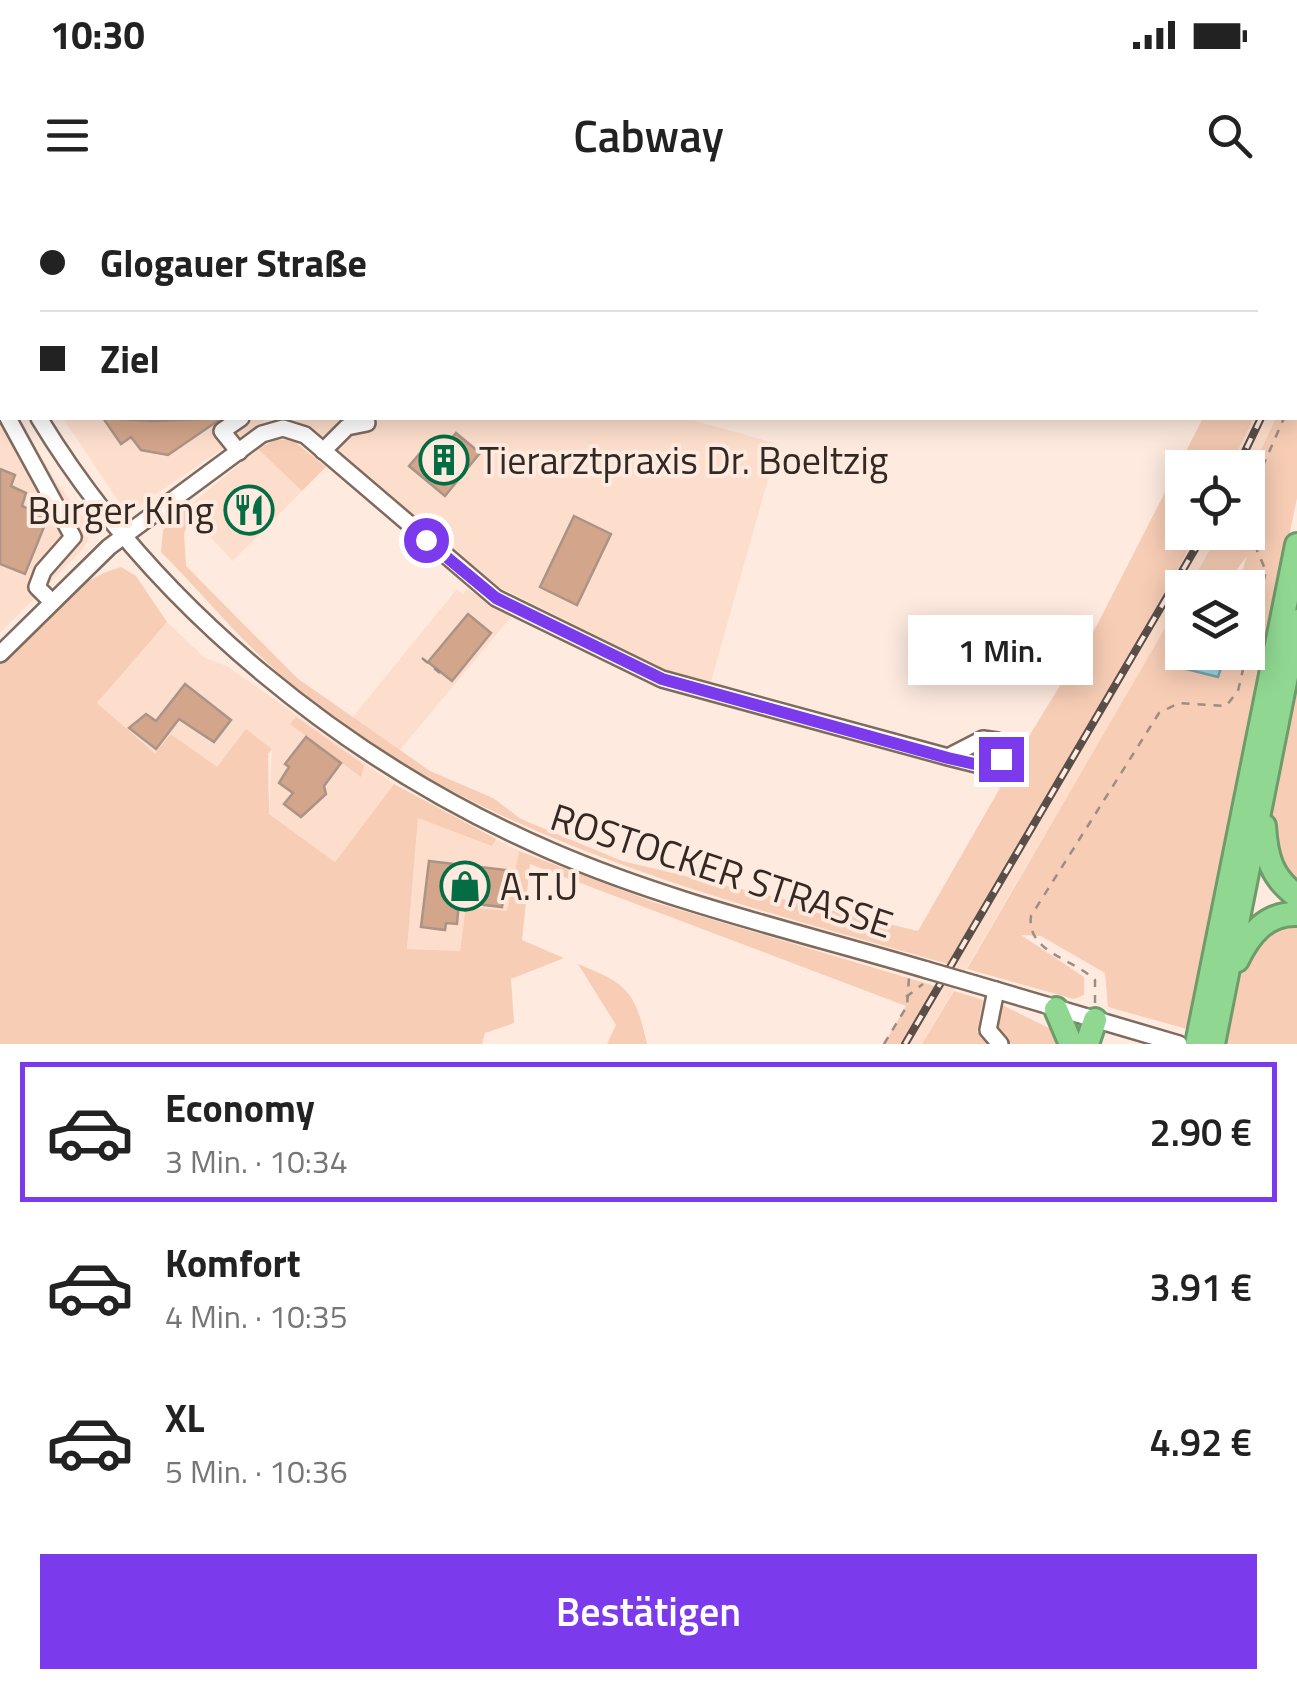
<!DOCTYPE html>
<html lang="de">
<head>
<meta charset="utf-8">
<style>
  body { margin:0; font-family:"Titillium Web",sans-serif; background:#f2f2f2; color:#222; height:100vh; display:flex; flex-direction:column; font-size:38px; white-space:nowrap }
  * { box-sizing:border-box; margin:0 }
  p { font-size:32px; color:#767676 }
  .icon { flex:none; width:55px; height:55px; fill:none; stroke:currentColor; stroke-width:2; stroke-linecap:round; stroke-linejoin:round }
  .map { position:relative; height:844px; overflow:hidden }
  .panel { display:flex; flex-direction:column; background:#fff; flex:1 }
  .panel>* { flex:none }
  .guide { position:absolute; left:0px; top:0px; width:1298px; height:220px; box-shadow:0 5px 25px #0003; display:grid; align-content:center; height:220px; padding:0 40px; background:#fff }
  .tools { position:absolute; left:1165px; top:250px; display:grid; gap:20px }
  .tools a { display:grid; place-items:center; width:100px; height:100px; border-radius:0px; background:#fff; box-shadow:0 5px 25px #0003; font-size:50px }
  .end { position:absolute; width:45px; height:45px; margin:-22px; border:12px solid #7c3aed; background:#fff; box-shadow:0 0 0 5px #fff }
  .from { border-radius:50% }
  .bubble { position:absolute; height:70px; border-radius:0px; background:#fff; box-shadow:0 5px 25px #0003; font-size:32px; font-weight:600; line-height:70px; text-align:center }
  .guide b { display:flex; align-items:center; gap:35px; height:95px; font-size:38px }
  .guide b+b { border-top:2px solid #e0e0e0 }
  .guide i { width:25px; height:25px; background:#222 }
  ul { padding:18px 0 0; list-style:none }
  li { display:flex; align-items:center; gap:30px; height:140px; margin:0 20px 15px; padding:0 20px; border:5px solid transparent; border-radius:0px }
  li div { flex:1 }
  li b { display:block; font-size:38px }
  li em { font-style:normal; font-weight:600 }
  li.selected { border-color:#7c3aed }
  li>.icon { width:90px; height:90px; stroke-width:1.5 }
  .cta { display:flex; gap:20px; margin-top:auto; padding:20px 40px }
  .cta a { flex:1; height:115px; border-radius:0px; background:#7c3aed; color:#fff; font-size:40px; font-weight:600; line-height:115px; text-align:center }
  .status { display:flex; justify-content:space-between; align-items:center; height:70px; padding:0 50px; background:#fff; direction:ltr }
  .status svg { height:28px; fill:currentColor }
  header { display:flex; justify-content:space-between; align-items:center; height:130px; padding:0 40px; background:#fff; font-size:45px; font-weight:600 }
  .map>svg:first-child { display:block }
  .built { fill:#fddecc }
  .green { fill:#f7cdb5 }
  .water { fill:#9ad9e6; stroke:#7ba4ac; stroke-width:2.5 }
  .building { fill:#d3a58a; stroke:#aa9487; stroke-width:2.5 }
  .lines { fill:none; stroke-linecap:round; stroke-linejoin:round }
  .minor-casing { stroke:#7f6a5e; stroke-width:20 }
  .highway-casing { stroke:#6f9b6b; stroke-width:28 }
  .path { stroke:#9b8c84; stroke-width:2.5; stroke-dasharray:8 8; stroke-linecap:butt }
  .minor { stroke:#fff; stroke-width:15 }
  .highway { stroke:#90d891; stroke-width:22 }
  .rail-casing { stroke:#594e48; stroke-width:8 }
  .rail { stroke:#feeadf; stroke-width:4; stroke-dasharray:11; stroke-linecap:butt }
  .minor-bridge-casing { stroke:#7f6a5e; stroke-width:20; stroke-linecap:butt }
  .minor-bridge { stroke:#fff; stroke-width:15 }
  .route { stroke:#7c3aed; stroke-width:12 }
  .labels { text-anchor:middle; dominant-baseline:central; stroke-width:8; stroke-linejoin:round; paint-order:stroke }
  .poi-label { font-size:38px; fill:#322924; stroke:#feeadf; text-anchor:start }
  .street-label { font-size:38px; fill:#322924; stroke:#feeadf }
</style>
</head>
<body>
<div class="status"><b>10:30</b><svg viewBox="0 0 49 12"><path d="M0 12V9h3v3zM5 12V6h3v6zM10 12V3h3v9zM15 12V0h3v12zM26 1h20v11H26zM47 4h2v5h-2z"/></svg></div>
<header><svg class="icon" aria-label="menu" viewBox="0 0 24 24"><path d="M4 6h16M4 12h16M4 18h16"/></svg>Cabway<svg class="icon" aria-label="search" viewBox="0 0 24 24"><circle cx="10" cy="10" r="6"/><path d="M15 15l6 6"/></svg></header>
<div class="map">
<svg width="1297" height="844" viewBox="0 0 1297 844">
  <rect width="100%" height="100%" fill="#feeadf"/>
  <g class="built">
    <polygon points="0,180 2,218 20,218 53,277 93,331 83,349 0,433"/>
    <polygon points="63,218 685,218 778,244 710,485 670,472 491,383 311,227 292,219 264,221 132,310 123,308"/>
    <polygon points="1254,218 1276,218 1248,277 1248,268 1230,268"/>
    <polygon points="258,249 302,291 233,361 184,310"/>
    <polygon points="1197,333 1219,333 1189,387 1182,388 1182,399 1169,423 922,844 900,844 1155,413"/>
    <polygon points="457,389 463,394 467,389 511,417 399,551 351,519"/>
    <polygon points="167,422 205,458 227,466 394,584 335,662 269,614 272,549 246,530 217,568 171,534 156,553 97,503"/>
    <polygon points="424,603 519,651 507,712 461,751 407,749 418,617"/>
  </g>
  <g class="green">
    <polygon points="1297,159 1297,298 1187,829 1108,807 1105,773 1041,736 1021,735 1084,777 1084,795 1074,799 967,769 1182,399 1182,440 1171,465 1218,477 1226,453 1248,452 1248,388 1237,387 1247,356 1224,387 1211,383 1208,387 1189,387 1219,333 1248,332 1248,277 1276,218 1295,218"/>
    <path d="M1203 218H1254L1230 267 1182 268V332L1197 333 1155 413 948 764C716 697 478 641 289 482 242 443 204 395 161 352L163 330 184 310 190 317 184 334 186 366 297 478 430 571 493 598 521 619 622 661 918 731 1000 588 990 584 1009 567 1010 536 1020 551 1097 425Z"/>
    <polygon points="277,239 294,241 326,267 302,291 258,249"/>
    <path d="M121 367 136 376 167 422 97 503 155 553 171 534 217 567 246 529 272 549 268 554 269 614 335 662 394 584 496 639 492 646 418 618 407 749 460 751 466 707 507 711 519 651 653 702 935 786 900 844H884L906 806 530 664 522 740 564 758 511 779 514 823 485 833 482 844H0V460C35 424 71 381 121 367Z"/>
    <path d="M1297 491V688C1248 641 1286 550 1297 491Z"/>
    <polygon points="296,517 364,565 361,577 290,524"/>
    <polygon points="1297,718 1297,844 1225,844 1244,755 1255,738"/>
    <path d="M578 764C628 784 635 791 647 844H607L616 825Z"/>
    <polygon points="954,791 983,800 977,832 989,844 922,844"/>
    <polygon points="998,803 1053,830 1062,844 1010,844 992,822"/>
  </g>
  <polygon class="water" points="1182,440 1182,452 1226,453 1218,477 1170,465"/>
  <g class="building">
    <polygon points="103,218 154,221 222,218 168,255 141,250 131,237 121,244"/>
    <polygon points="456,233 480,253 445,296 409,266 427,245 438,254"/>
    <polygon points="0,269 15,275 11,286 26,293 22,306 48,317 25,374 0,364"/>
    <polygon points="254,292 269,308 245,332 229,315"/>
    <polygon points="574,316 611,334 577,405 540,387"/>
    <polygon points="468,414 491,433 452,481 428,462"/>
    <polygon points="185,484 231,520 214,542 179,519 156,549 129,528 146,514 156,521"/>
    <polygon points="306,537 341,563 324,586 326,594 301,617 284,604 293,593 279,583 289,567 285,564"/>
    <polygon points="429,661 506,670 502,707 459,702 457,724 446,723 445,730 421,727"/>
  </g>
  <g class="lines">
    <g class="minor-casing">
      <g id="minor">
        <polyline points="26,2 35,0"/>
        <polyline points="0,10 2,10"/>
        <polyline points="0,147 2,151"/>
        <polyline points="0,203 2,208"/>
        <polyline points="8,218 73,337 43,371 37,387 51,401"/>
        <path d="M39 218C154 408 349 564 551 651 671 703 802 733 927 770"/>
        <polyline points="323,251 347,227 367,223"/>
        <polyline points="239,252 222,231 241,218"/>
        <polyline points="0,454 109,347 262,234 283,228 305,235 496,398 662,479 948,557 988,567 996,564 1002,552 997,541 983,539 948,557"/>
        <polyline points="975,784 1179,844"/>
        <polyline points="996,790 988,830 1000,844"/>
      </g>
    </g>
    <g class="highway-casing">
      <g id="highway">
        <path d="M1264 626C1266 657 1271 677 1297 696"/>
        <path d="M1237 760C1249 735 1266 713 1297 714"/>
        <polyline points="1056,809 1071,844"/>
        <polyline points="1087,844 1095,820"/>
        <polyline points="1197,844 1297,345"/>
        <polyline points="1213,844 1297,421"/>
      </g>
    </g>
    <g class="path">
      <polyline points="1295,191 1297,185"/>
      <polyline points="1248,312 1251,293 1284,218"/>
      <polyline points="1248,330 1266,371 1248,450"/>
      <polyline points="422,458 440,473"/>
      <polyline points="906,797 923,784"/>
      <path d="M1095 803V780C1074 759 1026 752 1031 716L1159 513 1179 503 1226 506 1238 491 1247 452"/>
      <polyline points="884,844 907,806 909,777"/>
    </g>
    <use href="#minor" class="minor"/>
    <use href="#highway" class="highway"/>
    <g class="rail-casing">
      <g id="rail">
        <polyline points="1295,130 1297,124"/>
        <polyline points="1237,268 1261,218"/>
        <polyline points="905,844 1205,332"/>
      </g>
    </g>
    <use href="#rail" class="rail"/>
    <g class="minor-bridge-casing">
      <polyline id="minor-bridge" points="927,770 975,784"/>
    </g>
    <use href="#minor-bridge" class="minor-bridge"/>
  </g>
  <g class="lines">
    <polyline class="route" points="426,340 496,398 662,479 948,558 988,567 1001,559"/>
  </g>
  <defs>
    <g id="building-ring" transform="scale(2.5)"><circle r="9.5" fill="#feeadf" stroke="#046d44" stroke-width="1.5"/><path d="M-4-6H4V6H1V3H-1V6H-4ZM-2.5-4.3h1.7v1.8h-1.7ZM.8-4.3h1.7v1.8H.8ZM-2.5-1h1.7V.8h-1.7ZM.8-1h1.7V.8H.8Z" fill="#046d44"/></g>
    <g id="restaurant-ring" transform="scale(2.5)"><circle r="9.5" fill="#feeadf" stroke="#046d44" stroke-width="1.5"/><path d="M-5-6h1v4h1v-4h1v4h1v-4h1v5L-1.5 .5V6h-2V.5L-5-1ZM5-6V6H3V1.5H1.5Q1.5-4 5-6Z" fill="#046d44"/></g>
    <g id="shop-ring" transform="scale(2.5)"><circle r="9.5" fill="#feeadf" stroke="#046d44" stroke-width="1.5"/><path d="M-5-2.5h2.3a2.7 3.5 0 0 1 5.4 0H5L5.5 6h-11ZM-1.5-2.5h3a1.5 2.3 0 0 0-3 0Z" fill="#046d44"/></g>
  </defs>
  <g fill-rule="evenodd">
    <use href="#building-ring" x="444" y="260"/>
    <use href="#restaurant-ring" x="249" y="310"/>
    <use href="#shop-ring" x="465" y="686"/>
  </g>
  <g class="labels">
    <g class="poi-label">
      <text x="479" y="260">Tierarztpraxis Dr. Boeltzig</text>
      <text x="214" y="310" text-anchor="end">Burger King</text>
      <text x="500" y="686">A.T.U</text>
    </g>
    <g class="street-label">
      <text transform="translate(722 670) rotate(18)">ROSTOCKER STRASSE</text>
    </g>
  </g>
</svg>
<div class="tools">
<a><svg class="icon" aria-label="locate" viewBox="0 0 24 24"><circle cx="12" cy="12" r="6"/><path d="M12 2v4M12 18v4M2 12h4M18 12h4"/></svg></a>
<a><svg class="icon" aria-label="layers" viewBox="0 0 24 24"><path d="M12 4l9 5-9 5-9-5zM3 14l9 5 9-5"/></svg></a>
</div>
<i class="end from" style="left:426px;top:340px"></i>
<i class="end" style="left:1001px;top:559px"></i>
<div class="bubble" style="left:908px;top:415px;width:185px">1 Min.</div>
<div class="guide">
<b><i class="from"></i>Glogauer Straße</b>
<b><i></i>Ziel</b>
</div>
</div>
<section class="panel">
<ul>
<li class="selected"><svg class="icon" aria-label="car" viewBox="0 0 24 24"><path d="M5 17H2v-5l4-1 3-4h7l3 4 3 1v5h-3M9 17h6M6 11h13"/><circle cx="7" cy="17" r="2"/><circle cx="17" cy="17" r="2"/></svg><div><b>Economy</b><p>3 Min. · 10:34</p></div><em>2.90 €</em></li>
<li><svg class="icon" aria-label="car" viewBox="0 0 24 24"><path d="M5 17H2v-5l4-1 3-4h7l3 4 3 1v5h-3M9 17h6M6 11h13"/><circle cx="7" cy="17" r="2"/><circle cx="17" cy="17" r="2"/></svg><div><b>Komfort</b><p>4 Min. · 10:35</p></div><em>3.91 €</em></li>
<li><svg class="icon" aria-label="car" viewBox="0 0 24 24"><path d="M5 17H2v-5l4-1 3-4h7l3 4 3 1v5h-3M9 17h6M6 11h13"/><circle cx="7" cy="17" r="2"/><circle cx="17" cy="17" r="2"/></svg><div><b>XL</b><p>5 Min. · 10:36</p></div><em>4.92 €</em></li>
</ul>
<div class="cta"><a>Bestätigen</a></div>
</section>
</body>
</html>
